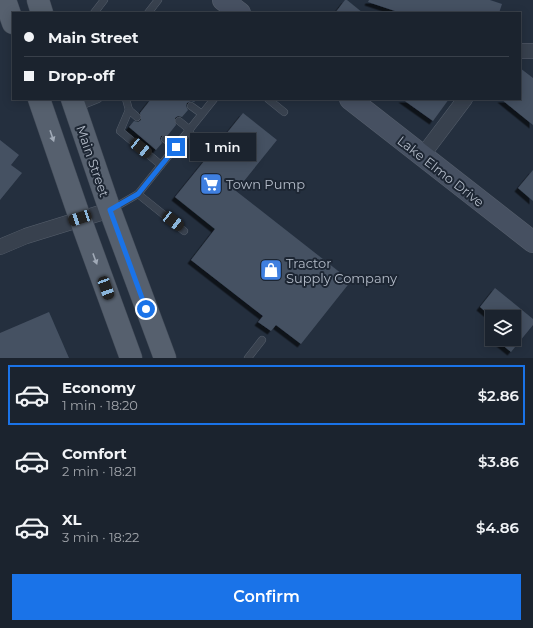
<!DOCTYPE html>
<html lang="en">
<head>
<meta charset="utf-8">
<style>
  body { margin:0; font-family:Montserrat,sans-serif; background:#242b36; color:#f1f3f6; height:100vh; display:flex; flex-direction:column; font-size:15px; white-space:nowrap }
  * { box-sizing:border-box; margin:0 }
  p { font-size:13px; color:#a0a4aa }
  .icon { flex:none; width:22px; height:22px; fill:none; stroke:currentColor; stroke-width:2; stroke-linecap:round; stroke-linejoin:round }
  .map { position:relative; height:358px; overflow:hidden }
  .drawer { display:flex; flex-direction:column; background:#1b232e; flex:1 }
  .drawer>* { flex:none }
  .top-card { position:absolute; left:12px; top:12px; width:509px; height:88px; border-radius:0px; box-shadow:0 2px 10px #0003,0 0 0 1px #39404a; display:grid; align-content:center; height:88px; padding:0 12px; background:#1b232e }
  .controls { position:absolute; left:485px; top:310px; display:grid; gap:8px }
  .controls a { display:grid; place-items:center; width:36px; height:36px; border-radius:0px; background:#1b232e; box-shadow:0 2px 10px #0003,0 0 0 1px #39404a; font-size:20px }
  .end { position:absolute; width:18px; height:18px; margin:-9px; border:5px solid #1a73e8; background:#fff; box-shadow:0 0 0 2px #fff }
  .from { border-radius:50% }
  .bubble { position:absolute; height:28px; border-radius:0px; background:#1b232e; box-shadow:0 2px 10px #0003,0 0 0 1px #39404a; font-size:13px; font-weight:600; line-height:28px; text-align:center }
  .car { position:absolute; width:12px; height:24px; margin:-12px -6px; border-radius:5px; box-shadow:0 0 3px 1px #0007; background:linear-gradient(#222 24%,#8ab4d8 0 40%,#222 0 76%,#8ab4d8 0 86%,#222 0) }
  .top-card b { display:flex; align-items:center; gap:14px; height:38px; font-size:15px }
  .top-card b+b { border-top:1px solid #39404a }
  .top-card i { width:10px; height:10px; background:#f1f3f6 }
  ul { padding:7px 0 0; list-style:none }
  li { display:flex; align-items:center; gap:12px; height:60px; margin:0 8px 6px; padding:0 4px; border:2px solid transparent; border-radius:0px }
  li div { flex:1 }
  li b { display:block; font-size:15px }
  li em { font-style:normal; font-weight:600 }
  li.on { border-color:#1a73e8 }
  li>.icon { width:36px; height:36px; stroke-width:1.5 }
  .primary-button { display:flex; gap:8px; margin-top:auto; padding:8px 12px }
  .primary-button a { flex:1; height:46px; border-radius:0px; background:#1a73e8; color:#fff; font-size:16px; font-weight:600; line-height:46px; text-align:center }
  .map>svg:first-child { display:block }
  .building { fill:#455162; filter:url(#shadow) }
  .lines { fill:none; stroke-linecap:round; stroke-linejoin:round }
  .service-casing { stroke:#565f6c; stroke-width:8 }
  .minor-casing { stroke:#565f6c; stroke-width:16 }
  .secondary-casing { stroke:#565f6c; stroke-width:22 }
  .primary-casing { stroke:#414a57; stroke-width:23 }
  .service { stroke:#38414e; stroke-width:7 }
  .minor { stroke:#38414e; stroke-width:15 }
  .secondary { stroke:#465061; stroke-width:21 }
  .primary { stroke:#56606e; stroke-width:22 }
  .oneway { fill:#a1aab7 }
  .route { stroke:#1a73e8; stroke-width:5 }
  .labels { text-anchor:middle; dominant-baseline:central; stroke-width:4; stroke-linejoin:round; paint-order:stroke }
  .street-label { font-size:13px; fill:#b4bcc9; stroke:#1d2633 }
  .poi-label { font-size:13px; fill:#b4bcc9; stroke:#1d2633; text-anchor:start }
</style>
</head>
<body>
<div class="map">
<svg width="533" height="358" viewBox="0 0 533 358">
  <defs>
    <filter id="shadow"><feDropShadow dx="-3.5" dy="3.5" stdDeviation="0" flood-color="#0009"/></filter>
  </defs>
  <rect width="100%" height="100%" fill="#242f3e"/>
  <g class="building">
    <polygon points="345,0 347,0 363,13 335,13"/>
    <polygon points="369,0 490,0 502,4 499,13 401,13 368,2"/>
    <polygon points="520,68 533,78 533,125 501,99 520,99"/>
    <polygon points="151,99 197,99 194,102 191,101 187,103 186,106 188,110 182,117 178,116 175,118 176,125 168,135 161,136 160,139 162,143 156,150 129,127 134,121 138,122 141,120 140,113"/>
    <polygon points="402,99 449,99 433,121"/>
    <polygon points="243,113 277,140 236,191 351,281 301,344 276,325 271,331 258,322 263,316 191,260 215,229 175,197"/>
    <polygon points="0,140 19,155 11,165 22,173 0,200"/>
    <polygon points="533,170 533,201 518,188"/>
    <polygon points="495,288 533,319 533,325 511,352 495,339 514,339 514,317 492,317 480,307"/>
    <polygon points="49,312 69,358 0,358 0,333"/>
  </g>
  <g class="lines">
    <g class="service-casing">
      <g id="service">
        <polyline points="94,13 104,0"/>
        <polyline points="148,13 158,0"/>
        <polyline points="126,99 129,110 120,131 161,165"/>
        <polyline points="268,99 284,112"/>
        <polyline points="191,106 202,114"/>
        <polyline points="78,107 98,99"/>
        <polyline points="129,110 137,117"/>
        <polyline points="179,121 190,130"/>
        <polyline points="165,139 176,147"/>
        <polyline points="138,194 184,231"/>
        <polyline points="112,209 138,194 214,99"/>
        <polyline points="248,358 262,340"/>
      </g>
    </g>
    <g class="minor-casing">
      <g id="minor">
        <polyline points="520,51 533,51"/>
        <polyline points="422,156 465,99"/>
        <polyline points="0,247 26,236 110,210"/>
      </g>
    </g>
    <g class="secondary-casing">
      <g id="secondary">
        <polyline points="223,0 240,13"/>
        <polyline points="350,99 533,242"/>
      </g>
    </g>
    <g class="primary-casing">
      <g id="primary">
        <polyline points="5,0 13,23"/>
        <polyline points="38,0 42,13"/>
        <polyline points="39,99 80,218 131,358"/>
        <polyline points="72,99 110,210 165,358"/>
      </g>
    </g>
    <use href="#service" class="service"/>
    <use href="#minor" class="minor"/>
    <use href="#secondary" class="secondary"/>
    <use href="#primary" class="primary"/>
  </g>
  <defs><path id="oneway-solid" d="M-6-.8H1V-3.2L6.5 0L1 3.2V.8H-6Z"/></defs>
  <g class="oneway">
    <use href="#oneway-solid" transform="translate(52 136) rotate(71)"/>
    <use href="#oneway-solid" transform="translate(95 259) rotate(70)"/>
  </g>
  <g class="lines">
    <polyline class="route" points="146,309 110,210 138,194 176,147"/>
  </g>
  <defs>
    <g id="supermarket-square" transform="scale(1.15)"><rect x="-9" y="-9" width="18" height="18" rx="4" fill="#3f7fe0" stroke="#1d2633"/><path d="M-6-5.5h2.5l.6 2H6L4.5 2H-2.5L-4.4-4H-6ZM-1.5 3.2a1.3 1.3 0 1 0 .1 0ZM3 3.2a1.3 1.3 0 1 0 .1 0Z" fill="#fff"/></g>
    <g id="shop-square" transform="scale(1.15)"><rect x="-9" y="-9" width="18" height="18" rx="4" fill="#3f7fe0" stroke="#1d2633"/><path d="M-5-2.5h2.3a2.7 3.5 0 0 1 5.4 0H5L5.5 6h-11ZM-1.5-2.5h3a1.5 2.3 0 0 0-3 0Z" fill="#fff"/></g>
  </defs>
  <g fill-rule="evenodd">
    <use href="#supermarket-square" x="211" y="184"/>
    <use href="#shop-square" x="271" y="270"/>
  </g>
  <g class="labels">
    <g class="street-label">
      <text transform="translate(93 161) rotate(71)">Main Street</text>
      <text transform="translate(441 171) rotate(38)">Lake Elmo Drive</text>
    </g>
    <g class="poi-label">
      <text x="226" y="184">Town Pump</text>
      <text x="286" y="263">Tractor<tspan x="286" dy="15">Supply Company</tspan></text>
    </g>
  </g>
</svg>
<div class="controls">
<a><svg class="icon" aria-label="layers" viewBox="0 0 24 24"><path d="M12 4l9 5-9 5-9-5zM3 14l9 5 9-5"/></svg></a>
</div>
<i class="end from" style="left:146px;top:309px"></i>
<i class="end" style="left:176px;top:147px"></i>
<div class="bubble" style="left:190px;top:133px;width:66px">1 min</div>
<i class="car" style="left:141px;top:148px;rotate:129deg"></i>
<i class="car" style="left:80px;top:218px;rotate:252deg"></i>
<i class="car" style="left:173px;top:221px;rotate:128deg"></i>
<i class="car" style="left:106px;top:288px;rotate:160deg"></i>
<div class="top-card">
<b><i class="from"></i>Main Street</b>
<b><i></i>Drop-off</b>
</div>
</div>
<section class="drawer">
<ul>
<li class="on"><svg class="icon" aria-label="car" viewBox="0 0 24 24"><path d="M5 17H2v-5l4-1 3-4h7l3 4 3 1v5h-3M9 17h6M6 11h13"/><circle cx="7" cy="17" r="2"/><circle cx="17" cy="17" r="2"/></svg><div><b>Economy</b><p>1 min · 18:20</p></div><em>$2.86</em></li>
<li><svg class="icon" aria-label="car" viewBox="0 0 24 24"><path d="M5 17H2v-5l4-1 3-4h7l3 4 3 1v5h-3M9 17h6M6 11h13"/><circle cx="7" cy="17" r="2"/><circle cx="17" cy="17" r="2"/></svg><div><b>Comfort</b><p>2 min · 18:21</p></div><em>$3.86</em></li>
<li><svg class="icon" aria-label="car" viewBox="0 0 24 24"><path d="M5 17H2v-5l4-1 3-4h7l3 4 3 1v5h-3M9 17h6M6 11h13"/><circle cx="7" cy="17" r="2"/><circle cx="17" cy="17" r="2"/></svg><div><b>XL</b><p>3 min · 18:22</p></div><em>$4.86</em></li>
</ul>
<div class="primary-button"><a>Confirm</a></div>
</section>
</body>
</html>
